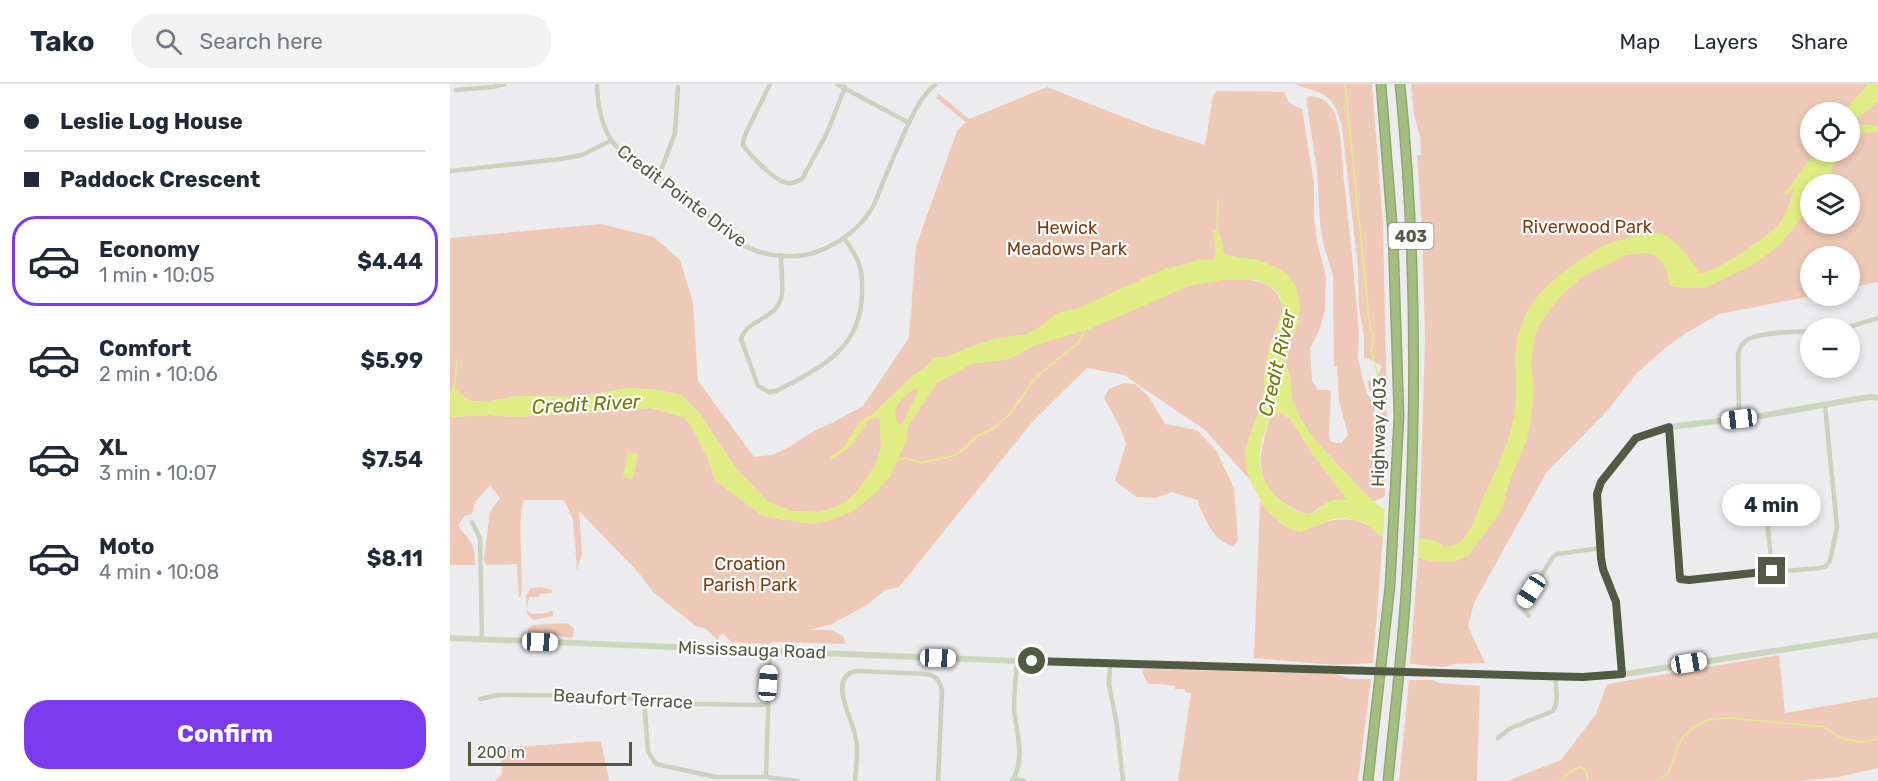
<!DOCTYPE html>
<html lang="en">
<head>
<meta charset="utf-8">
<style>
  body { margin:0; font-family:Rubik,sans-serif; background:#f2f2f3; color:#1f2937; height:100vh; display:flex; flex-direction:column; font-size:22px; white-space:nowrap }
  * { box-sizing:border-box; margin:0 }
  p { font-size:20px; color:#747a83 }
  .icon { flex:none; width:33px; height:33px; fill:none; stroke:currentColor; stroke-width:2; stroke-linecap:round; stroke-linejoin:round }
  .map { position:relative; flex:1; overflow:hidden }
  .panel { display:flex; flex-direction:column; background:#fff; width:450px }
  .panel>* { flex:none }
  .guide { display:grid; align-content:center; height:132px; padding:0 24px; background:#fff }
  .buttons { position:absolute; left:1350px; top:18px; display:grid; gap:12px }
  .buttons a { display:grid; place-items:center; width:60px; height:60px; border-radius:50%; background:#fff; box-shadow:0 3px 9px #0003; font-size:30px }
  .scale { position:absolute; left:18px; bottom:15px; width:164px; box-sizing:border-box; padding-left:6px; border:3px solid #525a44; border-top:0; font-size:16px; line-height:21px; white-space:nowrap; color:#525a44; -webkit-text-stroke:4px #fff; paint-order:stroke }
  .end { position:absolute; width:27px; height:27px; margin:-14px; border:8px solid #525a44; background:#fff; box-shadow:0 0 0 3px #fff }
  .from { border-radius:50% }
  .bubble { position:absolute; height:42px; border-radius:21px; background:#fff; box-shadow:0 3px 9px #0003; font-size:20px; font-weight:700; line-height:42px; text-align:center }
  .car { position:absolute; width:18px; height:36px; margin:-18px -9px; border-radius:8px; box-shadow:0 0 4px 2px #0007; background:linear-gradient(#fff 24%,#345 0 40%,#fff 0 76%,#345 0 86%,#fff 0) }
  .guide b { display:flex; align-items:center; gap:21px; height:57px; font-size:22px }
  .guide b+b { border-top:2px solid #e0e1e3 }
  .guide i { width:15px; height:15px; background:#1f2937 }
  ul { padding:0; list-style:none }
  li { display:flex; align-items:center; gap:18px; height:90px; margin:0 12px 9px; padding:0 12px; border:3px solid transparent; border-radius:24px }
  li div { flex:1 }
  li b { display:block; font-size:22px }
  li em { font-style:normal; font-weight:700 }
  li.selected { border-color:#7c3aed }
  li>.icon { width:54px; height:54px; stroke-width:1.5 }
  .button { display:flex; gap:12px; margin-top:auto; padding:12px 24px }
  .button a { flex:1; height:69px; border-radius:24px; background:#7c3aed; color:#fff; font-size:24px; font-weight:700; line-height:69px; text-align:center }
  header { display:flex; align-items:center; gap:36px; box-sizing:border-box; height:84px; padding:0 30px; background:#fff; border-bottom:2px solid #e0e1e3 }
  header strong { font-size:28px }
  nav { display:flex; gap:33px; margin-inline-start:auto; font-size:21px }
  .search { width:420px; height:54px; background:#f2f2f3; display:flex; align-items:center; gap:15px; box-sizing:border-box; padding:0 21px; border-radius:24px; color:#747a83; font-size:22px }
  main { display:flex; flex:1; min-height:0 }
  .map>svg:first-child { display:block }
  .green { fill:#efc9b8; fill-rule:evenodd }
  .water { fill:#e0ed84; fill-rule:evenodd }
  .pier { fill:#ececef }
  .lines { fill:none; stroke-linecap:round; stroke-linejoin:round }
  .stream { stroke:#e0ed84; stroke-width:1.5 }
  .river { stroke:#e0ed84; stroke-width:10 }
  .highway-casing { stroke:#8fa96e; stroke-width:11 }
  .street { stroke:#cbd2bf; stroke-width:4.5 }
  .secondary { stroke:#ccd6be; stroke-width:6 }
  .highway { stroke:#a4bd82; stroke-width:8 }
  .secondary-bridge { stroke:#ccd6be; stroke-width:6 }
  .route { stroke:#525a44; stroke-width:8 }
  .labels { text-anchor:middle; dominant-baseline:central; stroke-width:4.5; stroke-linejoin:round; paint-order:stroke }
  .shield { fill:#fff; stroke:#868c7c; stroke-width:1.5 }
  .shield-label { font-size:16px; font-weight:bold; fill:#525a44 }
  .street-label { font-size:18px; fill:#525a44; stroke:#fff }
  .park-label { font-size:18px; fill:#7c3f14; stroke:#fff }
  .water-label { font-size:20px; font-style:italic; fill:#6d7b0b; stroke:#fff }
</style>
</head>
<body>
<header>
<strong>Tako</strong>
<div class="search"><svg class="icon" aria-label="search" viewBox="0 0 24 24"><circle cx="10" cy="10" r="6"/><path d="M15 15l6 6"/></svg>Search here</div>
<nav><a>Map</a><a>Layers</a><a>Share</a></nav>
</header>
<main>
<section class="panel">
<div class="guide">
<b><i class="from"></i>Leslie Log House</b>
<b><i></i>Paddock Crescent</b>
</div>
<ul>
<li class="selected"><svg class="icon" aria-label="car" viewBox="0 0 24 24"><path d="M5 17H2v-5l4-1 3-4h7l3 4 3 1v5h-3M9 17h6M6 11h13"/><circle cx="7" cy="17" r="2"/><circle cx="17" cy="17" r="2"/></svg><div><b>Economy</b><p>1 min · 10:05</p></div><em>$4.44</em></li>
<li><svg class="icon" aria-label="car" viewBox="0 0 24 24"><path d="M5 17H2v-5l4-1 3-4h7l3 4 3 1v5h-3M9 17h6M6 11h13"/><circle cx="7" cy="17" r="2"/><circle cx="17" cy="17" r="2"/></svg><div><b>Comfort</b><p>2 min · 10:06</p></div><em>$5.99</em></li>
<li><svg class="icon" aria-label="car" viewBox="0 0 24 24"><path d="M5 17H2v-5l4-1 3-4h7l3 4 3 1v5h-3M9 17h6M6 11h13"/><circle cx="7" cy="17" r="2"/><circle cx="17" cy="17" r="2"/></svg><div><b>XL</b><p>3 min · 10:07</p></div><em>$7.54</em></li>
<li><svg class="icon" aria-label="car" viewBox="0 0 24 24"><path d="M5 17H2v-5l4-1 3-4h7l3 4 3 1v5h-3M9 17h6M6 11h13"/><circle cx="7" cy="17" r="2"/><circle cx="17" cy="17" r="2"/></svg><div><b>Moto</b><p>4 min · 10:08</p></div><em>$8.11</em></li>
</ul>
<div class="button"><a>Confirm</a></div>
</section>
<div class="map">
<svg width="1428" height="697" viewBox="0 0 1428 697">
  <rect width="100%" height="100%" fill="#ececef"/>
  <g class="green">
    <path d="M845 0H922L933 139 937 322 931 321 919 305 917 297 926 296 932 282 917 274H914V252L909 223 908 184 892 43C888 28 884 14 868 8 861 5 852 4 845 0Z"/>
    <path d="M961 0H1428V198L1400 204V172H1360L1362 212 1269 230 1236 249 1215 264 1187 289 1157 327 1096 389 1024 519 1018 542 1035 579 1005 580C993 586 974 580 960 580L968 474 986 478 969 454 975 255 972 146 967 71H971L970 52 964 31ZM1360 28H1400V68H1360ZM1360 100H1400V140H1360Z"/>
    <path d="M597 3 699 43 755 61 763 12 766 7 835 8C836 19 843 21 852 25L864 99V134L868 162 876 192 875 226 869 247 860 264 862 297 868 306H881L879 351 880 357 886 359H891L898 351 889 317 887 282H884L883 191 873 159 870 138 867 86 856 15 860 12C872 13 880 19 885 30 892 49 892 77 894 98 900 148 905 199 909 249L908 273 912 292 917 309 926 324 922 330 926 333 937 325 935 412 923 418 916 411 864 355 850 334 842 315 840 291 835 279 837 262 847 242 850 223 788 173 774 172 769 147 764 150 766 171 763 177 762 197C784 194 823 191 831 218 833 222 834 223 833 227 829 240 822 253 819 266 815 281 816 297 814 312 808 346 787 360 801 397L755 346 674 291 637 284 583 337 449 503 435 506 417 521 382 540 359 546H381L393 552 396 560 322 558 321 560 281 558 274 550 270 551 268 557 256 545 246 542 203 508 189 489 129 427 132 469 127 487 123 436 114 416H73C67 448 74 481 71 513L69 514 67 480 36 481 34 475 40 428 50 414 40 401 25 418 22 430 15 432 8 441C13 450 17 451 20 457 25 464 25 473 25 481H0V333L39 331 67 333 201 324 234 333 241 342 258 375 265 396 313 432 335 436 379 425 368 428 342 427 318 418 285 383 250 330 231 311 208 306 180 304 126 313 68 312 35 318 20 317 4 305 0 306V154L151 140 204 153 230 176 243 218 248 297 304 373 322 371 337 364 364 347 382 339 413 322 459 254 466 162 507 47 516 38 486 14 489 10 519 35Z"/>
    <path d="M674 299 685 300 699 313 715 340 747 346 766 366 784 404 788 455 783 463C761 454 756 437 747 416L722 408 706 414 686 413 665 397 676 360 671 345 654 314 659 305Z"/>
    <path d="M828 329 840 334 862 369 898 417C882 415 873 420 861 430 852 430 847 427 839 422 809 404 806 380 816 348 818 340 818 332 828 329Z"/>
    <path d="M810 417C821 433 834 441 851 448 871 439 892 430 913 439 920 441 926 449 933 453L923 579 885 581 804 574Z"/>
    <polygon points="91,503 102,506 102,509 90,510 89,513 79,513 77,526 81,530 99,529 99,527 103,527 103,532 83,536 77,530 76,511 81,504"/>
    <path d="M117 539 124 544 123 552 121 554 108 552 79 553C76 547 78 545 82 541Z"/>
    <polygon points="1329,571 1335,629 1428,613 1428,684 1389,693 1349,697 1057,697 1111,676 1146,630 1157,600"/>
    <polygon points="693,585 886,590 900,595 921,595 908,697 728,697 741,609 735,608 735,605 725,605 725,602 709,600 698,600 692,588"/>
    <polygon points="959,596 983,596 989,599 1030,602 1027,697 949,697"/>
    <polygon points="151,657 159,697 45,697 52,690 51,664"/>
  </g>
  <g class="water">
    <polygon points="1418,0 1428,0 1428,18 1401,39 1428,42 1428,48 1406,49 1400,53 1400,28 1393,28"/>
    <path d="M1365 68H1390L1377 98 1375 100H1360V123L1330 161 1303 181 1255 204H1235L1224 203 1219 200 1216 184 1207 172 1196 169 1176 171 1132 193 1109 214 1099 227 1086 247 1083 265 1081 282 1084 305 1081 335 1077 356 1061 393 1051 427 1018 472 1004 478H984L968 474 927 449 915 439 896 434 883 435 851 448 839 445 830 439 822 430 816 426 802 401 797 387 795 371 798 356 814 312V295L818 269 833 225 830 213 824 205 807 196H772L739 202 640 245 583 262 561 275 522 280 487 299 459 341 456 349 458 353 440 393 425 409 404 427 378 437 361 440 313 432 282 409 265 396 258 375 241 342 234 333 201 324 67 333 39 331 0 333V306L4 305 20 317 35 318 68 312 126 313 180 304 208 306 231 311 250 330 285 383 318 418 342 427 368 428 379 425 393 420 408 406 425 381 431 363 430 337 428 333 419 336 399 364 381 376V372L393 364 410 338 423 330 462 292 474 284 484 274 498 272 517 264 544 255 577 250 587 245 607 229 629 224 714 185 754 175 763 176 766 171 763 146 769 147 774 171 808 176 828 184 837 190 846 202 850 223 847 242 837 262 835 279 840 291 842 315 850 334 864 355 916 411 969 454 987 457 995 463C1001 462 1007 461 1012 456 1023 445 1026 430 1032 416 1046 384 1062 358 1065 322 1069 292 1060 266 1073 237 1085 208 1110 189 1135 173 1142 169 1148 164 1155 161 1163 157 1173 156 1181 153 1192 151 1206 146 1217 152 1229 160 1241 177 1250 189 1265 189 1319 152 1329 140 1335 131 1342 117 1343 105L1332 113ZM464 305H468V308L453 339 449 341C438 325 453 314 464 305ZM828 329 840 334 862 369 897 416C871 413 873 428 859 430 851 431 844 425 838 422 819 410 807 389 810 367 811 356 816 345 819 335L823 331Z"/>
    <polygon points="178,368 188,370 183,395 173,393"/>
  </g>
  <polygon class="pier" points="935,423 969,450 967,477 933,456"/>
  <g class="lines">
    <g class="stream">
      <polyline points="895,0 920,242 924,255 921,266 928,292"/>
      <polyline points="767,148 768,116"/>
      <polyline points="4,305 7,276"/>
      <polyline points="445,377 456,374 471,379 503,372 514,365 527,352 544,344 559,331 586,293 628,259 635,247"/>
      <polyline points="1109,697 1123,686 1130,683 1136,686 1138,697"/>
      <polyline points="1208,697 1219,688 1228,662 1235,651 1244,643 1258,636 1280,634 1374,643 1392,655 1412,658 1428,655"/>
    </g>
    <path class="river" d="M435 351C436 339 435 326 443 318"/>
    <g class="highway-casing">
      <g id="highway">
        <polyline points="918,697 940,502 949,332 943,151 931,0"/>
        <path d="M938 697C944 634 952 571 956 507 967 339 967 168 950 0"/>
      </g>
    </g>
    <g class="street">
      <path d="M147 0C149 71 181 73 231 107 254 123 269 148 293 161 310 171 336 174 355 171 380 166 405 149 419 129 427 118 430 104 436 91 442 76 449 61 456 45 464 28 471 12 486 0"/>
      <path d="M320 0 294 53 293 61C300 71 325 98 338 99 343 100 347 97 352 95L377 49 395 3"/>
      <polyline points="387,0 459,39"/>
      <polyline points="6,6 43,3 55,0"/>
      <polyline points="0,87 111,75 132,71 160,57"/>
      <polyline points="208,94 225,49 228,3"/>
      <path d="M331 171C331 184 333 198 332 210 328 237 298 233 291 255L308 302 319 308 326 307C370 284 411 266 412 209 413 183 409 175 394 154"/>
      <polyline points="1385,244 1399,243 1428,234"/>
      <path d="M1289 335 1288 270C1290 264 1292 258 1299 255 1313 248 1344 248 1360 247"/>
      <polyline points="1219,343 1229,492 1231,495 1239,496 1369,484 1375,483 1380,477 1387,443 1375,322"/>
      <polyline points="1299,409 1311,415 1316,422 1322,487"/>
      <polyline points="22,438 30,454 32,556"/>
      <polyline points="1079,532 1071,523 1103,473 1107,470 1151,464"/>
      <polyline points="660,579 659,600 667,642 673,697"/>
      <polyline points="194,614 198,668 206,680 266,693 316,693 348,697"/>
      <polyline points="30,615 49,611 159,612 246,620 317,621"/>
      <path d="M1048 654 1059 645 1103 627C1109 617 1106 604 1105 592"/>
      <polyline points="316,693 320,567"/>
      <polyline points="564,695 574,697"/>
      <path d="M405 697C406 681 409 666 405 650 401 633 376 589 409 587L476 590C487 592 490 597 492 607L488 697"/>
      <path d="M562 697C576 676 566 647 564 624 564 608 566 592 567 577"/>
    </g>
    <g class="secondary">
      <polyline points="0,554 567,577 908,586"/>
      <polyline points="971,588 1133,593 1162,592 1428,551"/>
      <polyline points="1172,590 1166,518 1153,485 1151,474 1147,410 1151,398 1178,362 1186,354 1219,343 1310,332 1407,315 1421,313 1428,314"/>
    </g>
    <use href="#highway" class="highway"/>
    <polyline class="secondary-bridge" points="908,586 971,588"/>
  </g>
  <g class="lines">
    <polyline class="route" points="582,577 1091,592 1133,593 1172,590 1166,518 1153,485 1151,474 1147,410 1151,398 1186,354 1219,343 1230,495 1239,496 1322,487"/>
  </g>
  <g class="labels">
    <rect class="shield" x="938.5" y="139" width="45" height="26" rx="4.5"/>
    <g class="shield-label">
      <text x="961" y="152">403</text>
    </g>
    <g class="street-label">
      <text transform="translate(232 112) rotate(37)">Credit Pointe Drive</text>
      <text transform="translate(929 348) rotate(-89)">Highway 403</text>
      <text transform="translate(302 566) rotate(2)">Mississauga Road</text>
      <text transform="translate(173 615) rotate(3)">Beaufort Terrace</text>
    </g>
    <g class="park-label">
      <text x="1137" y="143">Riverwood Park</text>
      <text x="617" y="144">Hewick<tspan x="617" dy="21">Meadows Park</tspan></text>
      <text x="300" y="480">Croation<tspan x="300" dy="21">Parish Park</tspan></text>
    </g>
    <g class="water-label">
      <text transform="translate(827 279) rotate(-77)">Credit River</text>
      <text transform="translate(136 320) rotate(-3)">Credit River</text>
    </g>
  </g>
</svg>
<div class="buttons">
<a><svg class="icon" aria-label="locate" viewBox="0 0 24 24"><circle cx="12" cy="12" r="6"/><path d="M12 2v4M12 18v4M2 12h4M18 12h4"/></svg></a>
<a><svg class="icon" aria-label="layers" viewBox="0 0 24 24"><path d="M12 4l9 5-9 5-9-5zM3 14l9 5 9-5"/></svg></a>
<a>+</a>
<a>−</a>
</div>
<div class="scale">200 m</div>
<i class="end from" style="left:582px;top:577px"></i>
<i class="end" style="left:1322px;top:487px"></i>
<div class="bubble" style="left:1272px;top:400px;width:99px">4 min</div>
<i class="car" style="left:1289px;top:335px;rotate:263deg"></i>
<i class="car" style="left:1081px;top:507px;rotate:213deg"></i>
<i class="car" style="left:90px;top:558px;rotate:92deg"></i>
<i class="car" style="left:488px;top:574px;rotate:92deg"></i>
<i class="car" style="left:1239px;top:579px;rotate:80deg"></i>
<i class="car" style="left:318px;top:599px;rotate:4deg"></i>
</div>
</main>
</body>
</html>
